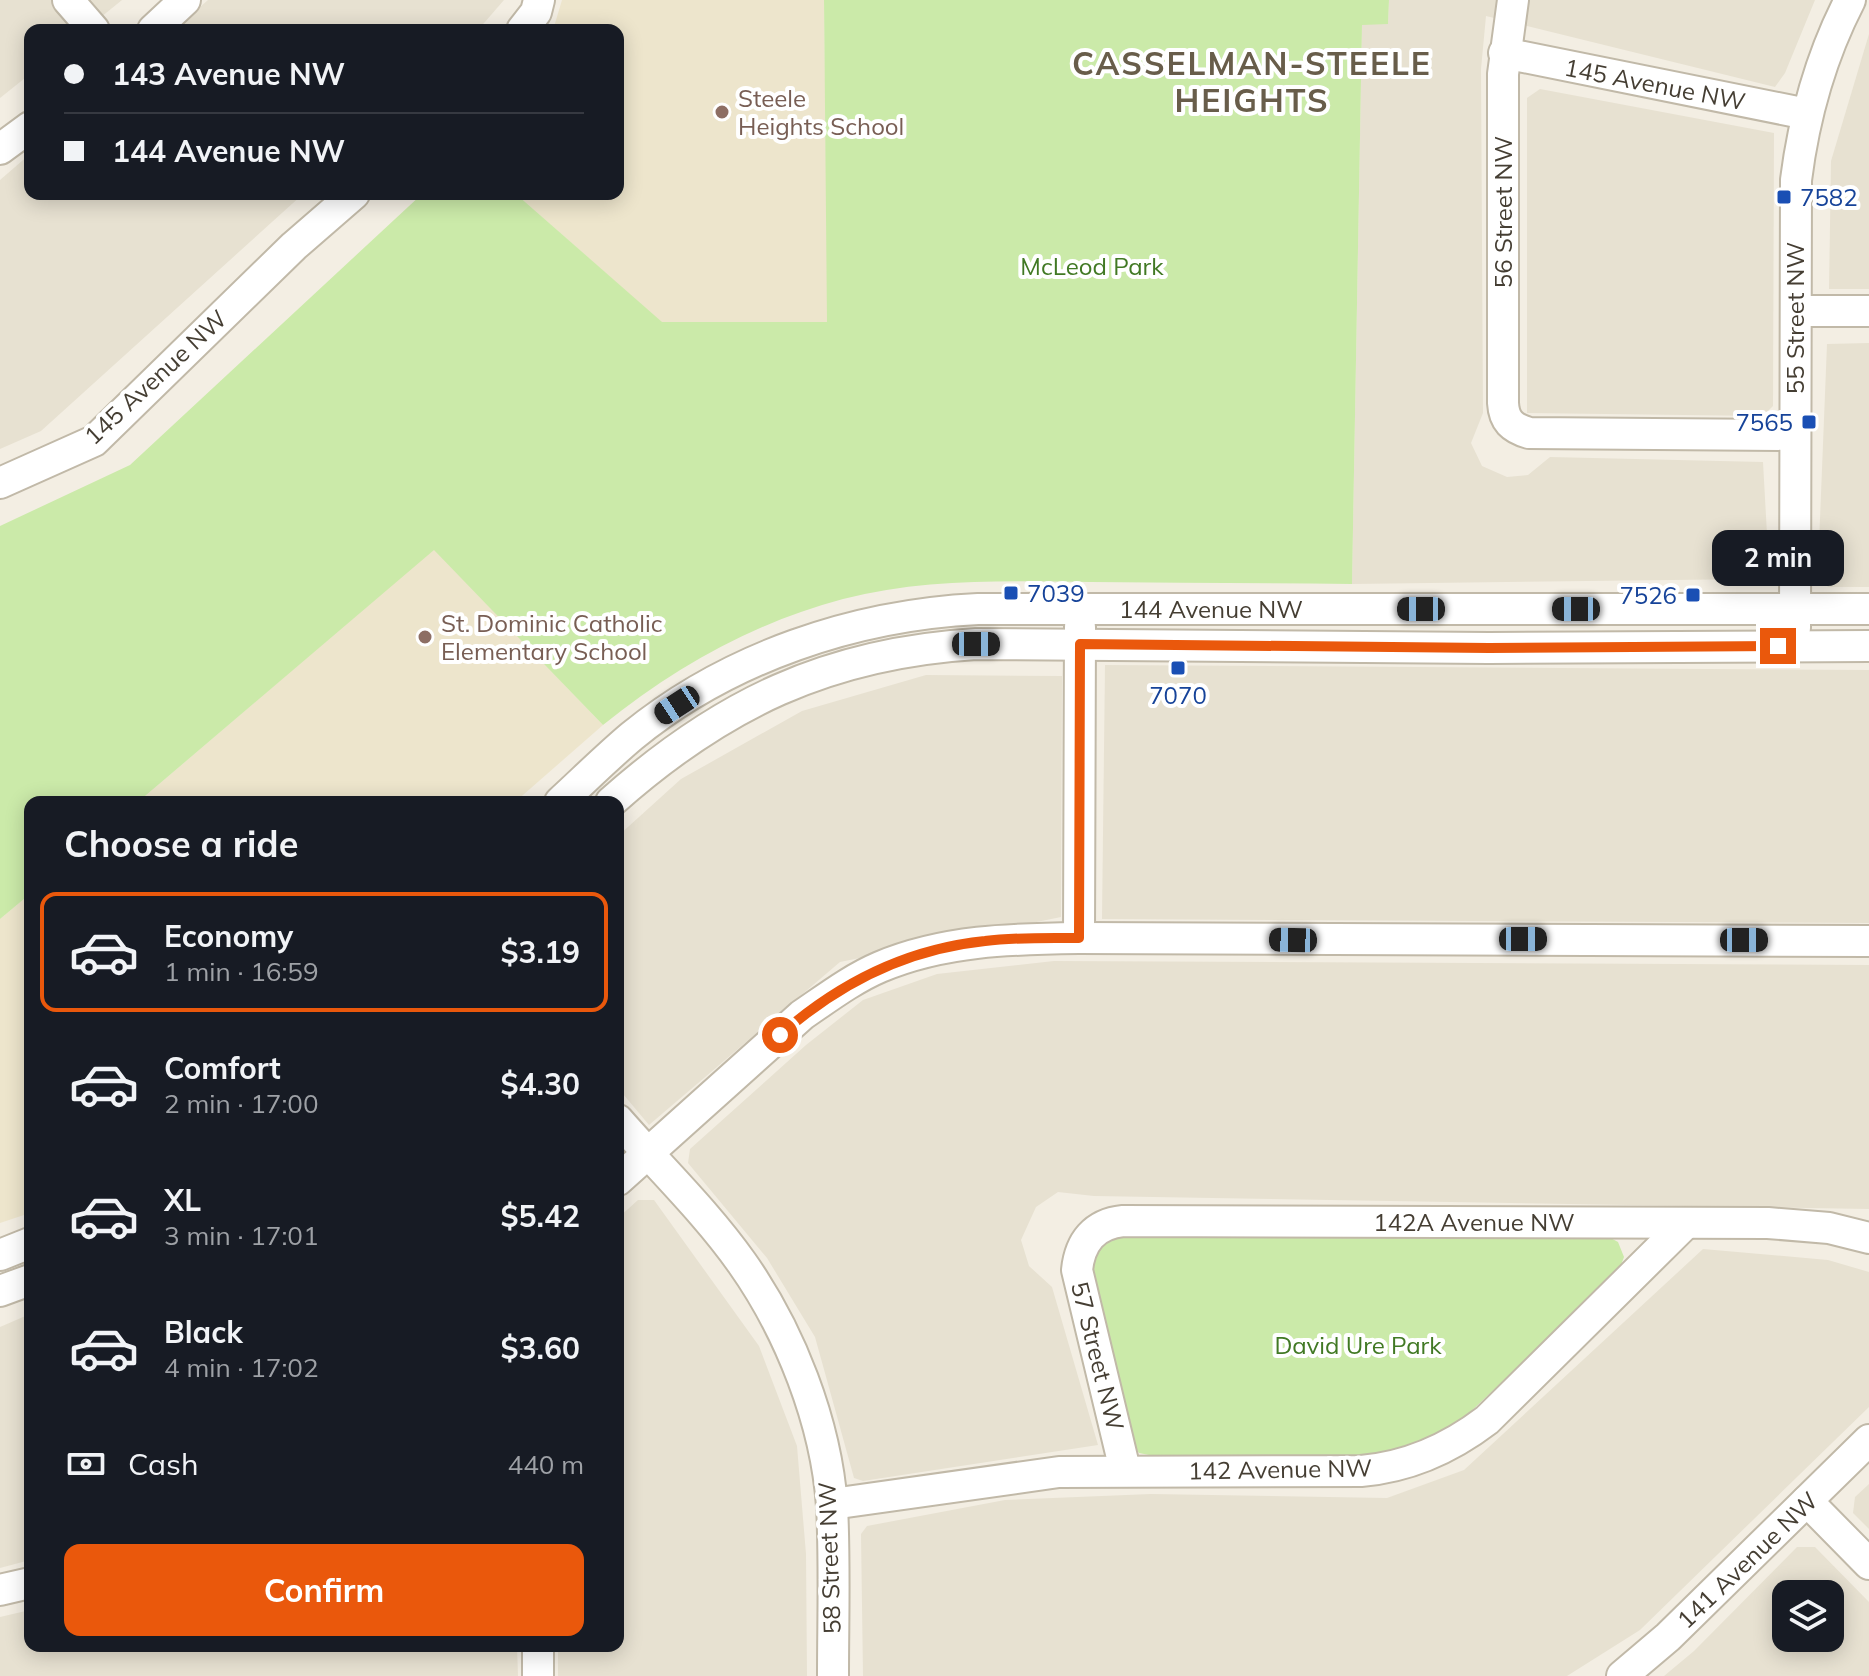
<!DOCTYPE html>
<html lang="en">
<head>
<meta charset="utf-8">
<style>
  body { margin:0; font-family:Mulish,sans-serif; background:#20242c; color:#f1f3f6; height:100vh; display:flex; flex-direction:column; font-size:30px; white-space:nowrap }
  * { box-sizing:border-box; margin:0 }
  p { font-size:26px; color:#9ea1a6 }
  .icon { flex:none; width:44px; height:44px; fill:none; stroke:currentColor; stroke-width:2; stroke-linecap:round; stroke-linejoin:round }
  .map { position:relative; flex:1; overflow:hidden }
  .details { position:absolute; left:24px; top:796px; width:600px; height:856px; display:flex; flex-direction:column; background:#171b24; border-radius:16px; box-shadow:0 4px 20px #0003 }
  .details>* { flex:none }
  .top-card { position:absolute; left:24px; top:24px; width:600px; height:176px; border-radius:16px; box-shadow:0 4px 20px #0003; display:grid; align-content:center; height:176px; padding:0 40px; background:#171b24 }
  .fabs { position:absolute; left:1772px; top:1580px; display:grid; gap:16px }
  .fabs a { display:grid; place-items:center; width:72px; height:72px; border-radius:16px; background:#171b24; box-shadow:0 4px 20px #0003; font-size:40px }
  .end { position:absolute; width:36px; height:36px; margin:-18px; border:10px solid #ea580c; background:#fff; box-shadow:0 0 0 4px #fff }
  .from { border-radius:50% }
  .bubble { position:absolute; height:56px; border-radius:16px; background:#171b24; box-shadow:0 4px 20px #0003; font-size:26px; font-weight:700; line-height:56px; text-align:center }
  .car { position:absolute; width:24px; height:48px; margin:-24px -12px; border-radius:10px; box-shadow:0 0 6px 2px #0007; background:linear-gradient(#222 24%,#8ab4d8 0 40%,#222 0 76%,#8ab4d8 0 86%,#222 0) }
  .top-card b { display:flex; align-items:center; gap:28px; height:76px; font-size:30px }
  .top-card b+b { border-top:2px solid #363941 }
  .top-card i { width:20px; height:20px; background:#f1f3f6 }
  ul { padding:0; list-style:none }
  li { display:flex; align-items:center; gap:24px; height:120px; margin:0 16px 12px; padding:0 24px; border:4px solid transparent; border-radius:16px }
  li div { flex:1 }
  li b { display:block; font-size:30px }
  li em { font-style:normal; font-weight:700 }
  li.on { border-color:#ea580c }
  li>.icon { width:72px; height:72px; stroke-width:1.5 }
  h2 { padding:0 40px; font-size:36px; line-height:96px }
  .pay { display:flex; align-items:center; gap:20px; height:88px; padding:0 40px; font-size:30px }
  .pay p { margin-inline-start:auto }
  .action { display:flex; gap:16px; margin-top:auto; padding:16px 40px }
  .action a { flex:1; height:92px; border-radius:16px; background:#ea580c; color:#fff; font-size:32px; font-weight:700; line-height:92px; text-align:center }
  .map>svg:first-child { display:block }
  .residential { fill:#e7e1d1; fill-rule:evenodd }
  .education { fill:#ede5cc }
  .green { fill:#cbeaa9 }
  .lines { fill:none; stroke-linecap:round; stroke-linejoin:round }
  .minor-casing { stroke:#c1b9a8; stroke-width:34 }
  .minor { stroke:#fff; stroke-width:30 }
  .route { stroke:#ea580c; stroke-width:10 }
  .education-dot { fill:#8d6e63; stroke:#fff; stroke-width:3 }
  .transit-dot { fill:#1a4fb4; stroke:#fff; stroke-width:3 }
  .labels { text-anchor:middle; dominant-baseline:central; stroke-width:8; stroke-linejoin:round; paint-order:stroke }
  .street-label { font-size:24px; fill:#453e33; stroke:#fff }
  .education-label { font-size:24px; fill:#785e54; stroke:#fff; text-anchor:start }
  .transit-label { font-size:24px; fill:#164399; stroke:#fff; text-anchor:start }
  .park-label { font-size:24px; fill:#417924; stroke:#fff }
  .district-label { font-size:32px; font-weight:bold; letter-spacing:2px; fill:#685d4a; stroke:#fff }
</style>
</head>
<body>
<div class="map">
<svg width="1869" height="1676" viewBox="0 0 1869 1676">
  <rect width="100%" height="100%" fill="#f3eee3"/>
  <g class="residential">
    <polygon points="0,0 122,0 85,30 30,30 30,74 0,98"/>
    <polygon points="208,0 504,0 478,30 174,30"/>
    <polygon points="1389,0 1815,0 1785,73 1775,87 1486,16 1481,69 1483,413 1471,443 1482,466 1507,477 1528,475 1550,457 1763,462 1769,570 1756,579 1352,584 1362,24 1388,24"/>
    <polygon points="1869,34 1869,289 1829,289 1831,161"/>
    <polygon points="1540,89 1774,133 1773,406 1763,416 1527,413 1527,98"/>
    <polygon points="30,154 30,194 303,194 41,431 0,449 0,180"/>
    <polygon points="1869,343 1869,587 1828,587 1818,569 1827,344"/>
    <polygon points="1105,665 1869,670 1869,923 1102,919"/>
    <polygon points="926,675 1062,676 1061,917 840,962 649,1125 618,1088 618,836 681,779 802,711"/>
    <polygon points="1054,961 1869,965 1869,1209 1094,1196 1058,1192 1036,1207 1021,1240 1029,1266 1052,1287 1098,1445 863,1481 854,1478 815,1337 767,1258 688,1163 690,1149 806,1045 863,1000 937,974"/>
    <polygon points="638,1200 654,1200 759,1346 797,1446 806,1554 807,1676 558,1676 558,1646 618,1646 618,1218"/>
    <polygon points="1703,1249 1828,1260 1869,1272 1869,1407 1640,1630 1567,1676 863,1676 861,1534 867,1526 1005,1500 1151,1494 1387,1498 1464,1470"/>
    <polygon points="30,1314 30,1560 0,1568 0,1327"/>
    <polygon points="1869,1484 1869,1529 1853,1513 1855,1497"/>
    <path d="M1797 1547H1815L1869 1602V1676H1664L1694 1651ZM1786 1594H1830V1638H1786Z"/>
    <polygon points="30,1610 30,1646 517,1646 518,1676 0,1676 0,1617"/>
  </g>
  <g class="education">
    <polygon points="562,0 824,0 828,322 661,322 516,194 618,194 618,30 553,30"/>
    <polygon points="434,549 603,725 515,802 138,802"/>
    <polygon points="30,894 30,1213 0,1223 0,919"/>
  </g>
  <g class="green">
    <path d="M824 0H1389L1388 24 1362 25 1352 584C1265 583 1178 583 1091 582 1007 581 925 578 843 599 753 623 675 667 603 725L434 550 138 802H30V894L0 919V526L130 465 422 194H516L662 322H827Z"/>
    <polygon points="1118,1234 1605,1235 1618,1242 1624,1257 1618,1273 1449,1432 1411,1449 1373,1457 1149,1455 1139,1453 1133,1444 1092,1278 1097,1250"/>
  </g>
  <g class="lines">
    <g class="minor-casing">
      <g id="minor">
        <polyline points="68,0 94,30"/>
        <path d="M1513 0 1503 74V403C1504 421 1512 428 1529 433L1795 435"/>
        <polyline points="153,30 185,0"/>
        <polyline points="522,30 536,12 539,0"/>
        <polyline points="1504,53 1807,114"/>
        <polyline points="0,149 30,127"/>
        <polyline points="1796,311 1869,311"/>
        <polyline points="0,483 94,441 294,246 354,194"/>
        <path d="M1795 628 1796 180C1804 117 1821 56 1850 0"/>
        <path d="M560 802C584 780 607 757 632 736 729 657 855 615 978 609H1869"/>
        <path d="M611 802C721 704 828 653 976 644L1489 648 1869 646"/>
        <polyline points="1079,938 1080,627"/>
        <path d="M618 1120C659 1167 706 1212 742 1263 790 1331 826 1422 832 1506 835 1562 833 1619 833 1676"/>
        <path d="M618 1180 802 1015C827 998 852 979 880 967 944 940 1011 939 1079 938L1869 941"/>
        <polyline points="0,1255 30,1243"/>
        <polyline points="0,1291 30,1280"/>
        <path d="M1125 1470 1077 1270C1080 1242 1094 1224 1123 1221L1768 1223 1829 1228 1869 1238"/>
        <polyline points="1807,1501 1869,1564"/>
        <path d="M832 1504 1059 1472 1361 1471C1409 1467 1449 1449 1487 1420L1686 1223"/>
        <polyline points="0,1590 30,1583"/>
        <polyline points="538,1676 538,1646"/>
        <polyline points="1622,1676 1668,1637 1869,1440"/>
      </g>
    </g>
    <use href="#minor" class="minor"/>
  </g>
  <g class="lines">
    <path class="route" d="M780 1035C839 983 907 949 985 941 1016 937 1048 938 1079 938L1080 644 1489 648 1778 646"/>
  </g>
  <g class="education-dot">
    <circle cx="722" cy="112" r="8"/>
    <circle cx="425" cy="637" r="8"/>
  </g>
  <g class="transit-dot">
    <rect x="1776" y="189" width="16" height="16" rx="4"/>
    <rect x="1801" y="414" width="16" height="16" rx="4"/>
    <rect x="1003" y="585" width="16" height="16" rx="4"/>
    <rect x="1685" y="587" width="16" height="16" rx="4"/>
    <rect x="1170" y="660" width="16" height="16" rx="4"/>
  </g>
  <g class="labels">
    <g class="street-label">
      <text transform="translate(1655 84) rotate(11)">145 Avenue NW</text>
      <text transform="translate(1503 212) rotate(-90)">56 Street NW</text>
      <text transform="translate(1795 318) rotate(-90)">55 Street NW</text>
      <text transform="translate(155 377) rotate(-43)">145 Avenue NW</text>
      <text x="1211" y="609">144 Avenue NW</text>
      <text x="1474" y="1222">142A Avenue NW</text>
      <text transform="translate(1098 1356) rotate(76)">57 Street NW</text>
      <text transform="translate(1280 1469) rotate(-1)">142 Avenue NW</text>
      <text transform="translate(829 1558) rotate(-92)">58 Street NW</text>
      <text transform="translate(1747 1560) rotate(-44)">141 Avenue NW</text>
    </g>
    <g class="education-label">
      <text x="738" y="98">Steele<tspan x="738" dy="28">Heights School</tspan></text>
      <text x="441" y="623">St. Dominic Catholic<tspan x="441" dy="28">Elementary School</tspan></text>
    </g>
    <g class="transit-label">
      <text x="1800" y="197">7582</text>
      <text x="1793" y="422" text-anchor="end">7565</text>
      <text x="1027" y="593">7039</text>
      <text x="1677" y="595" text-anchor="end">7526</text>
      <text x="1178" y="695" text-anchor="middle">7070</text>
    </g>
    <g class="park-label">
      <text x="1092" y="266">McLeod Park</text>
      <text x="1358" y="1345">David Ure Park</text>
    </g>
    <g class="district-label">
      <text x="1252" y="63">CASSELMAN-STEELE<tspan x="1252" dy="37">HEIGHTS</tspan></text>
    </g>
  </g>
</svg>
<div class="fabs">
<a><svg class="icon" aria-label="layers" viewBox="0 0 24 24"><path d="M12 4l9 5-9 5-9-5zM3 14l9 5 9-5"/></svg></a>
</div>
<i class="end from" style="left:780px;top:1035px"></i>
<i class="end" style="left:1778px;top:646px"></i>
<div class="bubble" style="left:1712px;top:530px;width:132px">2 min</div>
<i class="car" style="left:1421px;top:609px;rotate:270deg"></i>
<i class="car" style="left:1576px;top:609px;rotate:270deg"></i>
<i class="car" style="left:976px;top:644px;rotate:90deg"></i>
<i class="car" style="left:677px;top:705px;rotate:237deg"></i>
<i class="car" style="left:1523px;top:939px;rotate:90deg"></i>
<i class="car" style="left:1293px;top:940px;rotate:271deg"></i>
<i class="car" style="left:1744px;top:940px;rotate:90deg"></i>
<div class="top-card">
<b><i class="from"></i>143 Avenue NW</b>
<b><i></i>144 Avenue NW</b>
</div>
<section class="details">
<h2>Choose a ride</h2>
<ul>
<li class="on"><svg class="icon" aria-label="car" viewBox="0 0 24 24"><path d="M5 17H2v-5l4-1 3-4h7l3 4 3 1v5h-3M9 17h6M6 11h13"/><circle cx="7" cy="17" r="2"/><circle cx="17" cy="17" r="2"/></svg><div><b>Economy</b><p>1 min · 16:59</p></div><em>$3.19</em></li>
<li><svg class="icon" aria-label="car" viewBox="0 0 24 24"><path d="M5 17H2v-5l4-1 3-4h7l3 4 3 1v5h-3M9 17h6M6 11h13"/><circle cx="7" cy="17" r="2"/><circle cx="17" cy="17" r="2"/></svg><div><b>Comfort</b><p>2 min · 17:00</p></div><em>$4.30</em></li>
<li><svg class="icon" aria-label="car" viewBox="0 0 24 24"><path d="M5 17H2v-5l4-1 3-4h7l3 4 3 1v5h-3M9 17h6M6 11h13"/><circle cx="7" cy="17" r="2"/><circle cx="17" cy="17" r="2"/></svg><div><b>XL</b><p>3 min · 17:01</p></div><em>$5.42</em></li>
<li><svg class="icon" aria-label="car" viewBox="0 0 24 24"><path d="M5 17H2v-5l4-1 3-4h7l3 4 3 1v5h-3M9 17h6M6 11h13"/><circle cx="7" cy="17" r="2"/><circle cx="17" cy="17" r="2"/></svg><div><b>Black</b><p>4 min · 17:02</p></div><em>$3.60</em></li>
</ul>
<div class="pay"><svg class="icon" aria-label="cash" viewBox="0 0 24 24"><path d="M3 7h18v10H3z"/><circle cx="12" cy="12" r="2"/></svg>Cash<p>440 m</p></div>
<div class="action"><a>Confirm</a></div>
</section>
</div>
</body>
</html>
